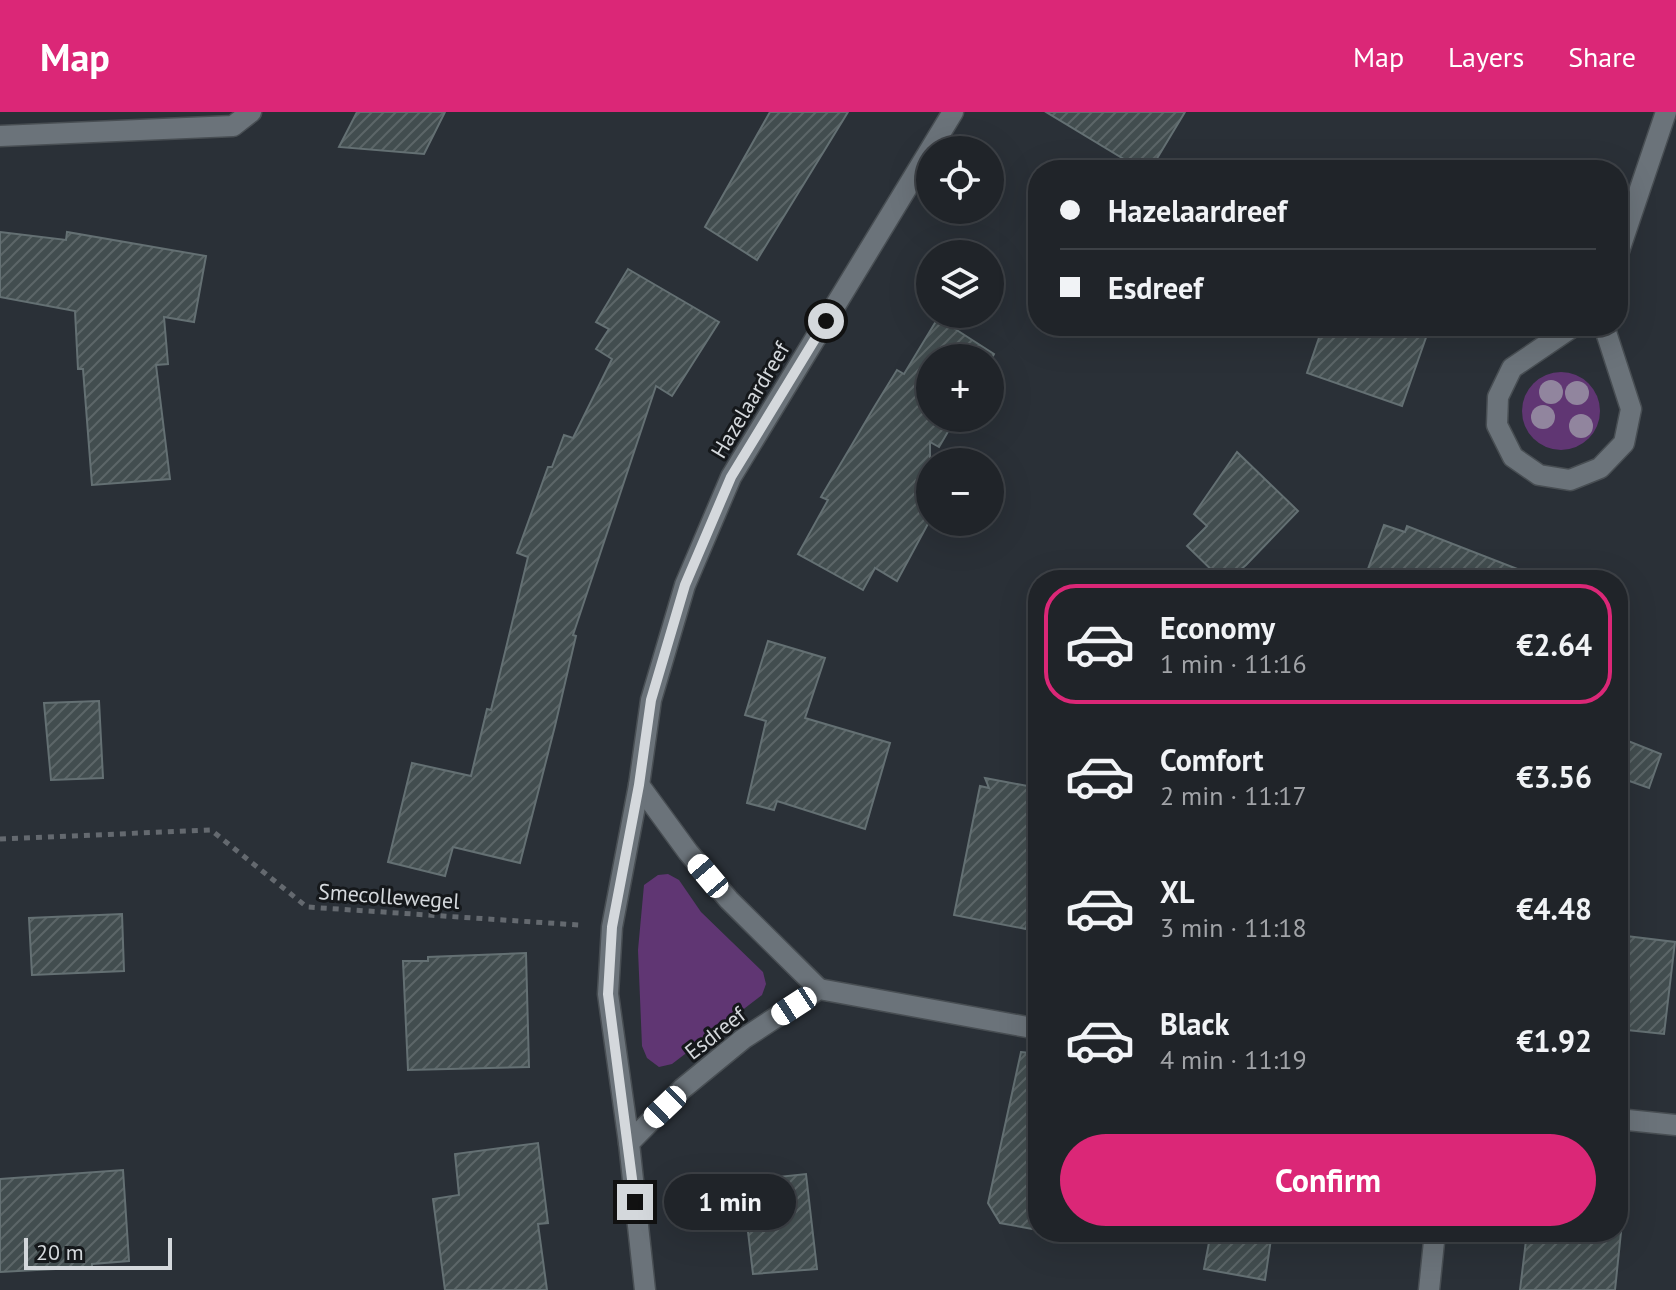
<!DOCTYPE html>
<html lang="en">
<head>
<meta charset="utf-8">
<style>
  body { margin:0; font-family:"PT Sans",sans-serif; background:#2d3035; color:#f1f3f6; height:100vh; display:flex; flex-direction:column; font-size:30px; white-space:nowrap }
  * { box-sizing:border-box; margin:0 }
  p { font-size:26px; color:#a2a4a8 }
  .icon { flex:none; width:44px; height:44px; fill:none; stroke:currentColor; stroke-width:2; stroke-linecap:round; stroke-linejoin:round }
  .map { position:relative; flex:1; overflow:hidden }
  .sheet { position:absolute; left:1028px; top:458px; width:600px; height:672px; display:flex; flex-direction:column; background:#202429; border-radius:32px; box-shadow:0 8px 32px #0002,0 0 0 2px #3d4146 }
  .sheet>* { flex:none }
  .guide { position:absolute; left:1028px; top:48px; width:600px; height:176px; border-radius:32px; box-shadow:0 8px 32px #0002,0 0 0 2px #3d4146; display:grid; align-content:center; height:176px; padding:0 32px; background:#202429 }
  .controls { position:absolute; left:916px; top:24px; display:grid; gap:16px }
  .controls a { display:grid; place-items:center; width:88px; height:88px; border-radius:50%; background:#202429; box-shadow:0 8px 32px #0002,0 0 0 2px #3d4146; font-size:40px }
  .scale { position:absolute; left:24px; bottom:20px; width:148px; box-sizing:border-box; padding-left:8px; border:4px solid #d4d8dc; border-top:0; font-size:22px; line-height:28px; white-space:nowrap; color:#d4d8dc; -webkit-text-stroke:6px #15181b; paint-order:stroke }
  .end { position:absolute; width:36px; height:36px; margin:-18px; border:10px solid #d4d8dc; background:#111; box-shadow:0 0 0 4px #111 }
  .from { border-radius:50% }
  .bubble { position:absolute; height:56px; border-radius:28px; background:#202429; box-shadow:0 8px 32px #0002,0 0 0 2px #3d4146; font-size:26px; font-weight:700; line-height:56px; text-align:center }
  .car { position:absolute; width:24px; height:48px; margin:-24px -12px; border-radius:10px; box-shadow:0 0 6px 2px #0007; background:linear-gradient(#fff 24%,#345 0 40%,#fff 0 76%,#345 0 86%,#fff 0) }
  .guide b { display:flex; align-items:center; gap:28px; height:76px; font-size:30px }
  .guide b+b { border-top:2px solid #3d4146 }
  .guide i { width:20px; height:20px; background:#f1f3f6 }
  ul { padding:14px 0 0; list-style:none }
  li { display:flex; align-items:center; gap:24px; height:120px; margin:0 16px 12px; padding:0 16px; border:4px solid transparent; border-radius:32px }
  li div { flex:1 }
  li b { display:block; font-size:30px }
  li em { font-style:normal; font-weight:700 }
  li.selected { border-color:#db2777 }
  li>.icon { width:72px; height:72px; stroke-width:1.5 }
  .primary-button { display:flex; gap:16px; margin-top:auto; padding:16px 32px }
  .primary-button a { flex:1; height:92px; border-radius:48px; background:#db2777; color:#fff; font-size:32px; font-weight:700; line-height:92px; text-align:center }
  header { display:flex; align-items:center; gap:48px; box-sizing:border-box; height:112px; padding:0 40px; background:#db2777; color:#fff }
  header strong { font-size:38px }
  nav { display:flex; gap:44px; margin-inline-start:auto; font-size:28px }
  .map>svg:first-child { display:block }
  .grass { fill:#603673 }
  .building { fill:url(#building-hatch); stroke:#647073; stroke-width:2 }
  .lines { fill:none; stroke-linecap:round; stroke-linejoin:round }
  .street-casing { stroke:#484e53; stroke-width:23 }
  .path { stroke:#64696f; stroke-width:5; stroke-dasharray:6 6; stroke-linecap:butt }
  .street { stroke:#6b737a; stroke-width:20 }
  .tree { fill:#91859e }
  .route { stroke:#d4d8dc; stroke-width:10 }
  .labels { text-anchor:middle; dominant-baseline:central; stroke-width:6; stroke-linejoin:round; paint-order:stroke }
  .street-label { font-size:22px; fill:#d4d8dc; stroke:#15181b }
</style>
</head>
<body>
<header>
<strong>Map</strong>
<nav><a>Map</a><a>Layers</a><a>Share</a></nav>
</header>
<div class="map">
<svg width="1676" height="1178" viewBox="0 0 1676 1178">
  <defs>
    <pattern id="building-hatch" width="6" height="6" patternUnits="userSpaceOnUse" patternTransform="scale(2)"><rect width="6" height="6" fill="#424d4f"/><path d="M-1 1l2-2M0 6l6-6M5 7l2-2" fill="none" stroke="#5c6668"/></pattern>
  </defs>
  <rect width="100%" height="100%" fill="#2a3037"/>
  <g class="grass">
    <circle cx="1561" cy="299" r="39"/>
    <polygon points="668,762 679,768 701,800 763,860 766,872 762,883 672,952 659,955 647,946 642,934 638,838 644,773 658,763"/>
  </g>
  <g class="building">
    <polygon points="357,0 445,0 424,42 339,35"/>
    <polygon points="770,0 848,0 757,148 705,115"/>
    <polygon points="1046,0 1185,0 1150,58 1142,58"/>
    <polygon points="0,120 66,128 67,120 206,144 194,210 164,205 168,252 156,253 170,367 92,373 83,257 78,257 75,199 0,185"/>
    <polygon points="628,157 719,210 672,284 656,274 573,523 576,524 555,614 520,751 453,735 445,764 388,750 412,651 471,664 487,597 491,598 528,445 517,441 548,355 552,355 564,323 573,326 612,247 596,237 609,217 596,210"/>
    <polygon points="938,206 994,242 990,249 990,246 930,246 930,306 956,306 939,335 930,330 930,408 897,469 875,456 863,478 798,442 828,388 821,385 873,297 897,258 904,262"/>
    <polygon points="1323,214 1430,214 1402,294 1307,261"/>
    <polygon points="1237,340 1298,399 1246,453 1228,468 1222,468 1187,434 1207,414 1194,402"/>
    <polygon points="1384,413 1405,420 1407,414 1538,465 1538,468 1364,468"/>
    <polygon points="768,529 825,546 805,606 890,631 865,717 777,689 774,698 747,691 766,609 745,603"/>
    <polygon points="99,589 103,666 51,668 44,591"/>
    <polygon points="1618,625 1661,642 1649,676 1618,665"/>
    <polygon points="985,666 1038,676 1038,786 1034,777 1026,817 954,803 980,674 989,676"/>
    <polygon points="122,802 124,859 32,863 29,806"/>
    <polygon points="1618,823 1675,830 1664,922 1618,917"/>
    <polygon points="526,841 529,955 408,958 403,849 428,849 428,845"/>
    <polygon points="1021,940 1038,942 1038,1118 1000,1111 988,1091"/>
    <polygon points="538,1031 548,1111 538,1112 547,1178 445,1178 433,1087 459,1083 455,1042"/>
    <polygon points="123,1058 129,1149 92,1152 92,1155 0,1160 0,1067"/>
    <polygon points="806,1062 817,1157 753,1162 742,1069"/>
    <polygon points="1211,1120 1272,1120 1265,1168 1204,1157"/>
    <polygon points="1527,1120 1621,1120 1615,1178 1520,1178"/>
  </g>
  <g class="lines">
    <g class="street-casing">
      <g id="street">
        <polyline points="0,24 233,14 251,0"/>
        <polyline points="1618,142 1666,0"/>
        <polyline points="1574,214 1512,256 1498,285 1497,313 1513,345 1539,363 1570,368 1600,356 1624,331 1631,297 1604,214"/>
        <polyline points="639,673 688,740 729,788 819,877"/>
        <polyline points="1618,1007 1676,1013"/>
        <polyline points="629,1031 608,882 612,815 639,673 651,588 685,473 731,365 953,0"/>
        <polyline points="645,1178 629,1031 682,977 743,927 819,877 1038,917"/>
        <polyline points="1429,1178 1435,1120"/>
      </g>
    </g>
    <polyline class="path" points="0,727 211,718 307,795 579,813"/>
    <use href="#street" class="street"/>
  </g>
  <g class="tree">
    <circle cx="1551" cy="280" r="12"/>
    <circle cx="1577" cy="281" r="12"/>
    <circle cx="1543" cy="305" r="12"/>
    <circle cx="1581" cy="314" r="12"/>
  </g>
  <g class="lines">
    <polyline class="route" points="635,1090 608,882 612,815 639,673 651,588 685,473 731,365 826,209"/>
  </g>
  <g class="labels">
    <g class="street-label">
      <text transform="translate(750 288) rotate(-59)">Hazelaardreef</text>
      <text transform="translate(389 784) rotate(4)">Smecollewegel</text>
      <text transform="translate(715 921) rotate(-38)">Esdreef</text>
    </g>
  </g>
</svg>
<div class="controls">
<a><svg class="icon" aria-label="locate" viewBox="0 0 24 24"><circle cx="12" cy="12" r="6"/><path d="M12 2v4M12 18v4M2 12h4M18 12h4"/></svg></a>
<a><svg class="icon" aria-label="layers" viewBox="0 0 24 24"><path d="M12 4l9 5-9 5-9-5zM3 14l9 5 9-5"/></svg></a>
<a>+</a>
<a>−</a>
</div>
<div class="scale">20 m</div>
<i class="end from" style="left:826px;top:209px"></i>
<i class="end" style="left:635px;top:1090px"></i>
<div class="bubble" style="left:664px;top:1062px;width:132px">1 min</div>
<i class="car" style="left:708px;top:764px;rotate:320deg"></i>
<i class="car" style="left:794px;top:894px;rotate:237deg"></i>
<i class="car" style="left:665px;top:995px;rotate:226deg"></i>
<div class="guide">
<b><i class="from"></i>Hazelaardreef</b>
<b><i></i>Esdreef</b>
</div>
<section class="sheet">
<ul>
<li class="selected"><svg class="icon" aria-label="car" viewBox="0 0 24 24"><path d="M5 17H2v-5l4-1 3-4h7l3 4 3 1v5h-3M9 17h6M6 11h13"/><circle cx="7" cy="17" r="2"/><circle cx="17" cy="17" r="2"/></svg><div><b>Economy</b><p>1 min · 11:16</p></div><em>€2.64</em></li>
<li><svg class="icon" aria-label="car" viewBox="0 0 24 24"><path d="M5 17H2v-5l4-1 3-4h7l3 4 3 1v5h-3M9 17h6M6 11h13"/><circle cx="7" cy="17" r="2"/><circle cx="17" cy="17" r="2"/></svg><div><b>Comfort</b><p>2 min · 11:17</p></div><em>€3.56</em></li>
<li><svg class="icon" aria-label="car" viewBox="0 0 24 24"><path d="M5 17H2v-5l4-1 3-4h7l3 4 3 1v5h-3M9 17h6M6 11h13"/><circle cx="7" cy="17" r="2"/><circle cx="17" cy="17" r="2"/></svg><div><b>XL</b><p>3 min · 11:18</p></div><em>€4.48</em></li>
<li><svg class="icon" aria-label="car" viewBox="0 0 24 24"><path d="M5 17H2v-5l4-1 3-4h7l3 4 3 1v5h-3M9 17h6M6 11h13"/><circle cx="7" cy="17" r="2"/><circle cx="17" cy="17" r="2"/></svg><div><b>Black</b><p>4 min · 11:19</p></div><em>€1.92</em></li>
</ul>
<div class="primary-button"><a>Confirm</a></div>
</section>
</div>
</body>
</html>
